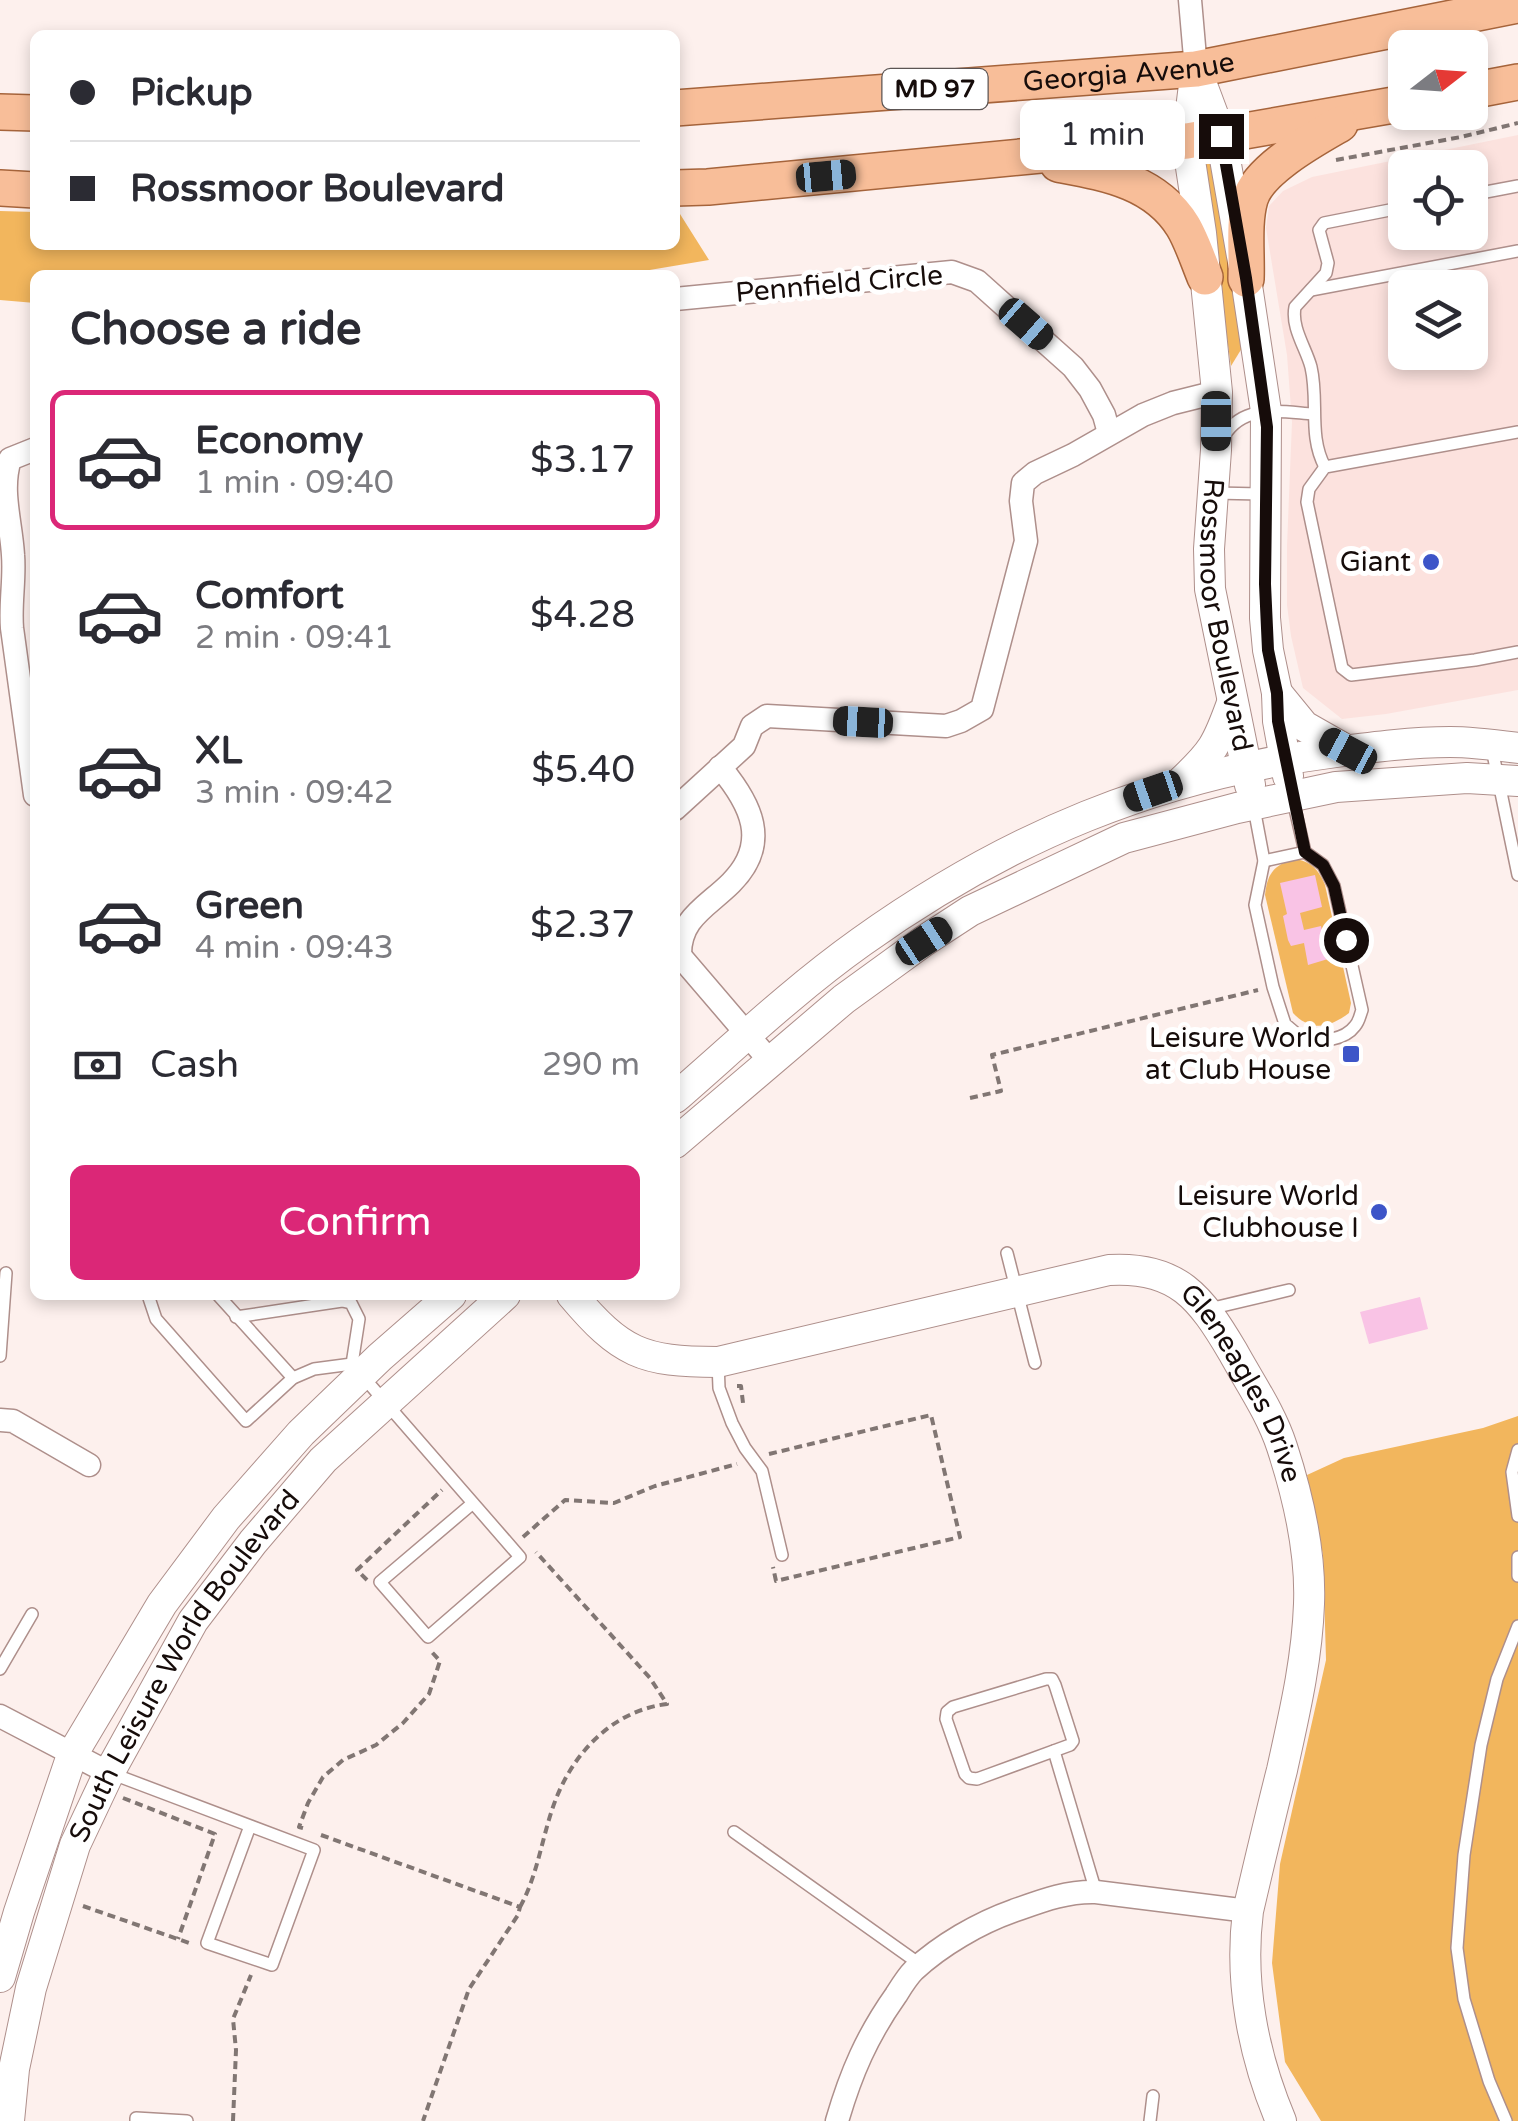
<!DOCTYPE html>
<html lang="en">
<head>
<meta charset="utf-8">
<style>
  body { margin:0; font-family:"Varela Round",sans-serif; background:#f7f7f7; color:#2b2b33; height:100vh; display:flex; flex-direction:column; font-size:38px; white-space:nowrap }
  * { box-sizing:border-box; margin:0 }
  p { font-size:32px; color:#7c7c81 }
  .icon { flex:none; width:55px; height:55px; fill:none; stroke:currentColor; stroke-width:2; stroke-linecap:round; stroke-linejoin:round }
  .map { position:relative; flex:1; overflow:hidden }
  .details { position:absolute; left:30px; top:270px; width:650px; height:1030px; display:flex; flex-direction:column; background:#fff; border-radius:15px; box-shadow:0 5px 15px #0003 }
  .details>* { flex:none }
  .guide { position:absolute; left:30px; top:30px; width:650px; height:220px; border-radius:15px; box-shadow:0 5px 15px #0003; display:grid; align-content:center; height:220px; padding:0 40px; background:#fff }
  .needle { width:65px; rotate:73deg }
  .tools { position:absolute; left:1388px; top:30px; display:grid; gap:20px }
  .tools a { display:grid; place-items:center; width:100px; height:100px; border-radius:15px; background:#fff; box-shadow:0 5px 15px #0003; font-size:50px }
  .end { position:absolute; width:45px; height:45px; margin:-22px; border:12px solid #160c0a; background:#fff; box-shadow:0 0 0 5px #fff }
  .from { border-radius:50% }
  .bubble { position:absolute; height:70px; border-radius:15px; background:#fff; box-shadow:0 5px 15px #0003; font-size:32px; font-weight:600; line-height:70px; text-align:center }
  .car { position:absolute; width:30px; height:60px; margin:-30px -15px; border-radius:12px; box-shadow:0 0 8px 2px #0007; background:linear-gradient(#222 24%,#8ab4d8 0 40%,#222 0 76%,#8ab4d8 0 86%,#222 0) }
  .guide b { display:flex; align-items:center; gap:35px; height:95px; font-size:38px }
  .guide b+b { border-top:2px solid #e1e1e2 }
  .guide i { width:25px; height:25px; background:#2b2b33 }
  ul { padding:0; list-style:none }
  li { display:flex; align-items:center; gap:30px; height:140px; margin:0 20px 15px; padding:0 20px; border:5px solid transparent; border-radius:15px }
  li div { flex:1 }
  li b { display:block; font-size:38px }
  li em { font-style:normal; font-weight:600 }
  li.current { border-color:#db2777 }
  li>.icon { width:90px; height:90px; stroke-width:1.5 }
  h2 { padding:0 40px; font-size:45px; line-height:120px }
  .pay { display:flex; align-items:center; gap:25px; height:110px; padding:0 40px; font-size:38px }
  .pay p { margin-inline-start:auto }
  .cta { display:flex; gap:20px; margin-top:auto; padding:20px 40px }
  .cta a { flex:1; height:115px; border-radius:15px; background:#db2777; color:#fff; font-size:40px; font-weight:600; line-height:115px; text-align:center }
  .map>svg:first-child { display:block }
  .built { fill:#fce2de; fill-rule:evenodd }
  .green { fill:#f2b65d }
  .water { fill:#f9c3e5 }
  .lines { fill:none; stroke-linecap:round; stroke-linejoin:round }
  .lane-casing { stroke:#ae8f8b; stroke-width:14 }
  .street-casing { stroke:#ae8f8b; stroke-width:25 }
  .secondary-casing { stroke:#ae8f8b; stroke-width:32 }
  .primary-casing { stroke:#a6643b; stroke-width:38 }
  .path { stroke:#817673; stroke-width:4; stroke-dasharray:8 5; stroke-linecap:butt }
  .lane { stroke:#fff; stroke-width:11 }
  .street { stroke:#fff; stroke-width:22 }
  .secondary { stroke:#fff; stroke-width:30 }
  .primary { stroke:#f8be99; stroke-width:35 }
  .route { stroke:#160c0a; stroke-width:12 }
  .poi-dot { fill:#3d55c8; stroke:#fff; stroke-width:4 }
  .labels { text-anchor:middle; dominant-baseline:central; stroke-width:10; stroke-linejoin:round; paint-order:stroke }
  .shield { fill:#fff; stroke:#5c5554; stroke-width:2.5 }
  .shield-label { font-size:25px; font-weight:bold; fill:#160c0a }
  .street-label { font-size:28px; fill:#160c0a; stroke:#fff }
  .poi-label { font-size:28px; fill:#160c0a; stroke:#fff; text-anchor:end }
</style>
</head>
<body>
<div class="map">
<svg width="1518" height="2121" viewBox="0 0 1518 2121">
  <rect width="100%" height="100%" fill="#fdf0ed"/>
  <path class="built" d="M1518 135V690L1386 714 1342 719 1303 688 1291 636 1287 605V546L1292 422 1287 355 1266 228 1269 206 1283 191 1312 177ZM1405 168H1470V232H1405ZM1405 288H1470V352H1405Z"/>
  <g class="green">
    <polygon points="1207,163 1213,164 1242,348 1231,366 1203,171"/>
    <polygon points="0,211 35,212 35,245 675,245 675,214 680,214 709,260 620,275 35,275 35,303 0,300"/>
    <path d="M1294 859C1311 861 1318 869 1325 885L1351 1003 1349 1013C1329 1028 1311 1032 1293 1013L1265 895C1267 875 1273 865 1294 859Z"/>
    <polygon points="1518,1416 1518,2121 1321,2121 1285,2062 1272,1963 1280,1864 1326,1660 1323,1555 1307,1475 1344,1458 1483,1428"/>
  </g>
  <g class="water">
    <polygon points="1315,875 1322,907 1300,913 1304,930 1321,926 1328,959 1308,965 1304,943 1291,946 1288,940 1283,916 1287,914 1280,883"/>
    <polygon points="1420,1297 1428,1329 1369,1344 1360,1312"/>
  </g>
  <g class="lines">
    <g class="lane-casing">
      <g id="lane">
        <polyline points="1470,195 1518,186"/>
        <polyline points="1311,290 1518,251"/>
        <polyline points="1518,432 1325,467 1309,489 1307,502 1342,668 1351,675 1475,660 1518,652"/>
        <path d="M1224 436C1244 403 1281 412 1314 414"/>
        <path d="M1325 467C1308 436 1319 401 1311 367 1306 348 1291 328 1295 307L1326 273 1328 263 1319 230 1324 223 1405 207"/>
        <polyline points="1215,493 1261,494"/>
        <polyline points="1492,749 1518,875"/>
        <path d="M1254 808 1264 861 1255 905 1273 987 1285 1024 1305 1041C1321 1041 1344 1041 1355 1026 1359 1022 1360 1015 1362 1010L1334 886 1323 865 1305 852 1292 796"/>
        <polyline points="1264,861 1305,852"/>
        <polyline points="1007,1253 1035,1363"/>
        <polyline points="148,1295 156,1319 246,1421 293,1378 314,1369 352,1364"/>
        <polyline points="218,1295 293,1378"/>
        <polyline points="1209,1309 1289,1290"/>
        <path d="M236 1317 342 1301 351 1303 359 1319 352 1364C408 1428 464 1492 520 1557L428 1637 380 1582 473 1503"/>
        <polyline points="0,1356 6,1273"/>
        <polyline points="718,1362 719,1388 732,1423 745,1448 762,1471 782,1555"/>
        <polyline points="1518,1450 1512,1472 1518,1516"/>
        <polyline points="1518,1557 1518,1576"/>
        <polyline points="0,1669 32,1614"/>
        <polygon points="1046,1679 1052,1679 1055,1685 1073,1741 1070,1745 977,1779 969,1778 965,1774 946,1719 947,1712 953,1707"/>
        <polyline points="1054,1751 1096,1892"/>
        <polyline points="113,1774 314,1850 272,1965 207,1943 250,1826"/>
        <polyline points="734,1832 921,1965"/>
        <polyline points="136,2121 136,2118 187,2121"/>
        <polyline points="1150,2121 1153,2096"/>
        <polyline points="1506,2121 1489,2081 1464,1999 1457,1948 1464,1855 1481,1745 1497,1679 1518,1626"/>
      </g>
    </g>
    <g class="street-casing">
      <g id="street">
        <polyline points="1190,0 1196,69"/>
        <polyline points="675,299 952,272 977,281 1073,367 1090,389 1104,415 1109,433"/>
        <path d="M35 449 10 459C0 491 11 521 13 555 15 579 10 603 12 628L35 795"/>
        <polyline points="675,809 744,746 752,726 767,716 946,726 961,721 982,709 1026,541 1021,501 1023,483 1035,473 1073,455 1143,415 1173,403 1217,392"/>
        <polyline points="675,950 770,1061"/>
        <path d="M680 956C679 918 707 907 731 883 771 843 751 804 720 767"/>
        <polyline points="0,1420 13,1421 89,1465"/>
        <polyline points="0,1716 109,1773"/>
        <path d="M837 2121C851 2073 867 2036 896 1995 901 1987 907 1977 914 1970 941 1945 979 1923 1013 1911 1041 1901 1066 1891 1096 1892L1248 1911"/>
      </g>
    </g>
    <g class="secondary-casing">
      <g id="secondary">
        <path id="s1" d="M1196 69 1187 141 1201 233 1217 392 1216 450 1209 549 1210 589 1250 785"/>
        <polyline points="1199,77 1221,136 1246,279 1266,411 1265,618 1268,650 1277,693 1278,721 1288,776"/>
        <polyline points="1277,693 1304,726 1348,751"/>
        <path d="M1180 783C1213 752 1217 745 1232 703"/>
        <path d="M675 1098C736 1045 795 989 861 942 1008 837 1157 775 1336 752 1374 747 1412 742 1450 742 1472 742 1495 745 1518 748"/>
        <polyline points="675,1143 844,999 924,941 970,911 1124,838 1237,808 1336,787 1467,778 1518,781"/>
        <path id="s2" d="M572 1295C621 1353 642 1362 718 1362L1109 1270C1178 1266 1201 1298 1233 1352 1250 1383 1271 1413 1282 1447 1298 1496 1311 1553 1309 1604 1307 1661 1294 1715 1282 1770 1270 1817 1259 1864 1248 1911 1239 1982 1253 2055 1281 2121"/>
        <polyline points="0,1977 19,1912 72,1755 162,1604 226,1518 301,1433 380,1357 451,1295"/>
        <path id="s3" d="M9 2121 14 2069 31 1988 75 1845 109 1773 193 1621 253 1542 323 1460 505 1295"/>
      </g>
    </g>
    <g class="primary-casing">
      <g id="primary">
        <polyline points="1470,91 1518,82"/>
        <path id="s4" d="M675 108 1196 69 1518 5"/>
        <polyline points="0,112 35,113"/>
        <path d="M1058 164C1105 173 1155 181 1183 226 1192 241 1198 260 1205 277"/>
        <polyline points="0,188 35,190"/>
        <polyline points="675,188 708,187 1187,141 1405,103"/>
        <path d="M1246 279C1247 254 1243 223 1250 199 1259 169 1314 139 1340 124"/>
      </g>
    </g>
    <g class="path">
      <polyline points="1336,160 1461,137 1518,123"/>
      <polyline points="970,1098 1001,1091 992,1055 1258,990"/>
      <polyline points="737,1386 741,1386 743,1403"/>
      <polyline points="769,1454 931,1415 960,1537 776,1581 773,1567"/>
      <polyline points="523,1537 565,1500 614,1503 655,1486 737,1464"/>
      <polyline points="367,1580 357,1570 442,1490"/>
      <polyline points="123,1798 215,1834 178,1939"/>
      <polyline points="303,1828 299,1827 308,1803 323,1777 343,1760 376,1745 403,1723 429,1694 440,1661 430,1650"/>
      <polyline points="321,1835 520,1907 518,1915 469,1989 423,2121"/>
      <polyline points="83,1906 192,1944"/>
      <path d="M520 1907C537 1876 541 1843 552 1810 569 1757 610 1711 667 1704L650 1678 536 1552"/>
      <polyline points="233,2121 236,2050 233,2019 251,1975"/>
    </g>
    <use href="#lane" class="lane"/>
    <use href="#street" class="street"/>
    <use href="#secondary" class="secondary"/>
    <use href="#primary" class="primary"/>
  </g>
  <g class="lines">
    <polyline class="route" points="1221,136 1246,278 1267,427 1265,584 1268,650 1277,693 1278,721 1305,852 1323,865 1334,886 1346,940"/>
  </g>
  <g class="poi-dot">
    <circle cx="1431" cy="562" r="10"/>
    <rect x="1341" y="1044" width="20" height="20" rx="5"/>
    <circle cx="1379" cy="1212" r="10"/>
  </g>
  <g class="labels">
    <rect class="shield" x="882.5" y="69" width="105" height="40" rx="8"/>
    <g class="shield-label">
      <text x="935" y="89">MD 97</text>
    </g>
    <g class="street-label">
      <text stroke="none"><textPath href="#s4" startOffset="455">Georgia Avenue</textPath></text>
      <text transform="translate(839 284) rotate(-5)">Pennfield Circle</text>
      <text stroke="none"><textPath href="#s1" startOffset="550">Rossmoor Boulevard</textPath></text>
      <text stroke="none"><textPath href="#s2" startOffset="762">Gleneagles Drive</textPath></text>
      <text stroke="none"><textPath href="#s3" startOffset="495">South Leisure World Boulevard</textPath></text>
    </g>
    <g class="poi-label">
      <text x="1411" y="562">Giant</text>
      <text x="1331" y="1038">Leisure World<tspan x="1331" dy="32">at Club House</tspan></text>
      <text x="1359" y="1196">Leisure World<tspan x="1359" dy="32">Clubhouse I</tspan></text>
    </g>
  </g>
</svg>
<div class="tools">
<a><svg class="needle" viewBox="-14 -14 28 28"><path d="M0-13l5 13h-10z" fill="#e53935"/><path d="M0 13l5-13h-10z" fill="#7c7c81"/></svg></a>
<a><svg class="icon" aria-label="locate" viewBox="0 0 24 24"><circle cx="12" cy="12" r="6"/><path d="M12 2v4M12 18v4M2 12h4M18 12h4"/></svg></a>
<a><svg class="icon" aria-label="layers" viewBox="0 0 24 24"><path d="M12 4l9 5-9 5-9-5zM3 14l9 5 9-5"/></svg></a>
</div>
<i class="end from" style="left:1346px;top:940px"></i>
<i class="end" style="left:1221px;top:136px"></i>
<div class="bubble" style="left:1020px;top:100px;width:165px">1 min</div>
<i class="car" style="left:826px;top:176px;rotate:85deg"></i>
<i class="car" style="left:1026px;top:324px;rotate:131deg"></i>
<i class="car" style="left:1216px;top:421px;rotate:180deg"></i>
<i class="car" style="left:863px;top:722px;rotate:273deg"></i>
<i class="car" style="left:1348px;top:751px;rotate:298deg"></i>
<i class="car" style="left:1153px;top:791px;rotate:251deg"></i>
<i class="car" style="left:924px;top:941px;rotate:57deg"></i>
<div class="guide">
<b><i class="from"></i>Pickup</b>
<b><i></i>Rossmoor Boulevard</b>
</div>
<section class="details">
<h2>Choose a ride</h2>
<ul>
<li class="current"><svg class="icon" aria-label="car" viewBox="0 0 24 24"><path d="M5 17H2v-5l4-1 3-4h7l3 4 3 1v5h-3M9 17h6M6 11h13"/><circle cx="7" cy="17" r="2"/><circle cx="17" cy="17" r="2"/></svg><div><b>Economy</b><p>1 min · 09:40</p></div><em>$3.17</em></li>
<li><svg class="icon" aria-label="car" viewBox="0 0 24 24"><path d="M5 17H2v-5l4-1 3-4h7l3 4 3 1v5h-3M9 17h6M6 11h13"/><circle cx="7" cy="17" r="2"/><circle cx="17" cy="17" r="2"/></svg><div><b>Comfort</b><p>2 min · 09:41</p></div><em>$4.28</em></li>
<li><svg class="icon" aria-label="car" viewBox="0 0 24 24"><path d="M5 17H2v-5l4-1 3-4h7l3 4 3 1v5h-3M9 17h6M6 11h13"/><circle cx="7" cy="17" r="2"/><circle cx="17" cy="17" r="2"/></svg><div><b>XL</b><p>3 min · 09:42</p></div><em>$5.40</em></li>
<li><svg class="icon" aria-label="car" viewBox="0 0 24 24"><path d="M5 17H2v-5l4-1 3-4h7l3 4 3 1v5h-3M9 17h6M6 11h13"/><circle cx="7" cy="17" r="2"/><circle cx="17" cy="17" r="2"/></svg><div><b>Green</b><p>4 min · 09:43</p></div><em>$2.37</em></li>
</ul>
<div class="pay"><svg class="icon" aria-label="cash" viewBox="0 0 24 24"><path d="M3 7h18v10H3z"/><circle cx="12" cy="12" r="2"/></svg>Cash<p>290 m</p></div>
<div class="cta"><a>Confirm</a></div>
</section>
</div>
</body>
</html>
